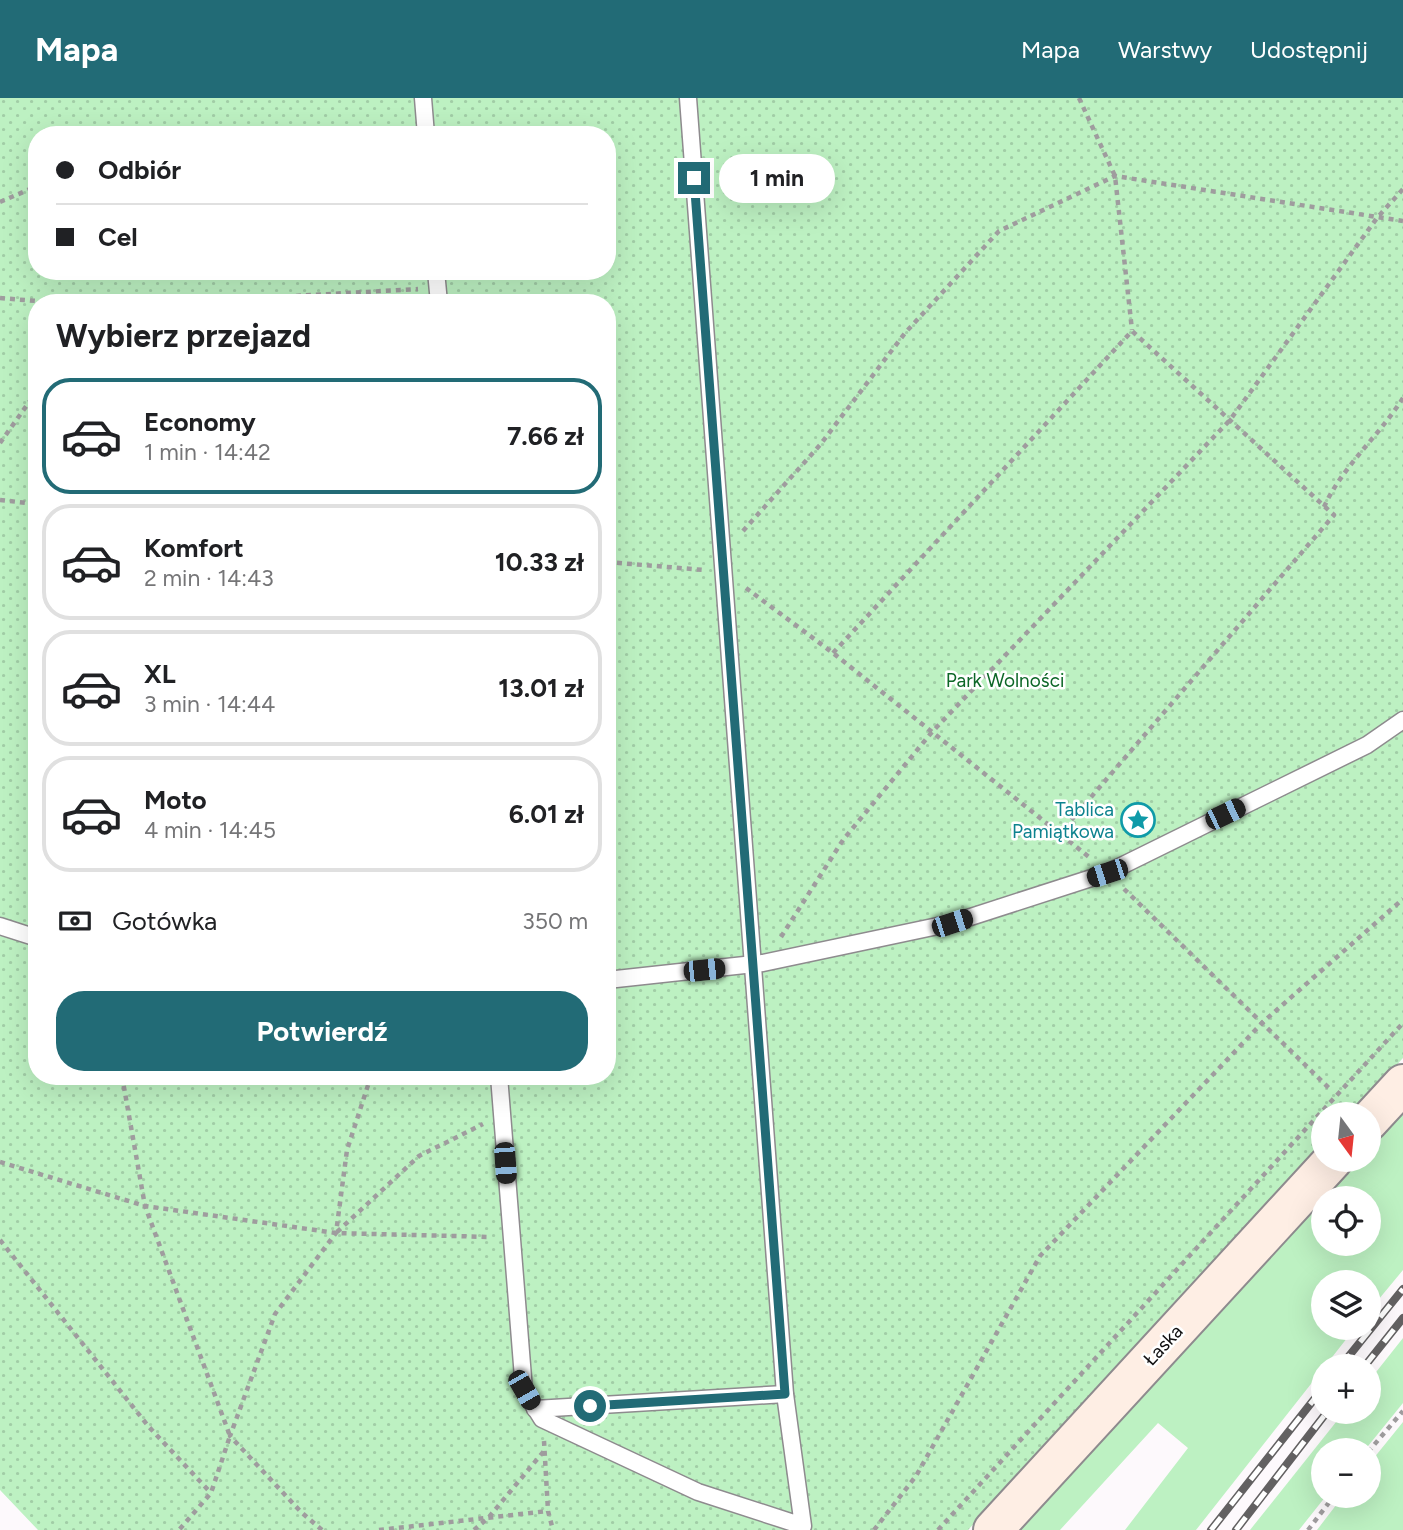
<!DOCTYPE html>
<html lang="pl">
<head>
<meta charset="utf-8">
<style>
  body { margin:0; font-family:Figtree,sans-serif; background:#f6f6f6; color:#202124; height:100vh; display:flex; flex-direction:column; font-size:26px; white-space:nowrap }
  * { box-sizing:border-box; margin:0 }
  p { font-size:23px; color:#757577 }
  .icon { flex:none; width:38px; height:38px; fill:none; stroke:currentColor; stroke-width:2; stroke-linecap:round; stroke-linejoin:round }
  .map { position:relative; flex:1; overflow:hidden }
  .side { position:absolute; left:28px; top:196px; width:588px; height:791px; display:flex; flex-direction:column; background:#fff; border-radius:28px; box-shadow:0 7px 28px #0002 }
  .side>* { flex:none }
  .guide { position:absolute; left:28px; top:28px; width:588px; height:154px; border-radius:28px; box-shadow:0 7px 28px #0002; display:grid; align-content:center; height:154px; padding:0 28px; background:#fff }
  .needle { width:46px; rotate:165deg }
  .controls { position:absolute; left:1311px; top:1004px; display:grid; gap:14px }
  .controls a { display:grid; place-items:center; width:70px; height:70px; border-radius:50%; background:#fff; box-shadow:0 7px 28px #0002; font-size:35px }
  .end { position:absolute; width:32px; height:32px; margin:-16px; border:9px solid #226b76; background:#fff; box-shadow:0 0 0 4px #fff }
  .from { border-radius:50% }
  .bubble { position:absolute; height:49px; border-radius:24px; background:#fff; box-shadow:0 7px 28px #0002; font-size:23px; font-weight:700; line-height:49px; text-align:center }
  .car { position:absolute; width:21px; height:42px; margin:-21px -10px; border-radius:9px; box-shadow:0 0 5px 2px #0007; background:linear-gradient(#222 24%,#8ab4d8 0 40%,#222 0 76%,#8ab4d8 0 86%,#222 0) }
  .guide b { display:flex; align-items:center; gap:24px; height:66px; font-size:26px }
  .guide b+b { border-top:2px solid #e0e0e0 }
  .guide i { width:18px; height:18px; background:#202124 }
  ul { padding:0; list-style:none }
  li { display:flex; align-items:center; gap:21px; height:116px; margin:0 14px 10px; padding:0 14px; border:4px solid #e0e0e0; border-radius:28px }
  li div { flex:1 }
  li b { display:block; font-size:26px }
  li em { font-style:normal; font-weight:700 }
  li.current { border-color:#226b76 }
  li>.icon { width:63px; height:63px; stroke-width:1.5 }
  h2 { padding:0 28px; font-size:32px; line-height:84px }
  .pay { display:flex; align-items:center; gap:18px; height:77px; padding:0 28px; font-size:26px }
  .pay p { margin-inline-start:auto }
  .cta { display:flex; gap:14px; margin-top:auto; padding:14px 28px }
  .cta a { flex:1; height:80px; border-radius:28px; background:#226b76; color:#fff; font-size:28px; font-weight:700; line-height:80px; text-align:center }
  header { display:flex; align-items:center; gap:42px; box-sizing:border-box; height:98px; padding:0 35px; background:#226b76; color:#fff }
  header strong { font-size:33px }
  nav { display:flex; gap:38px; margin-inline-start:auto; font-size:24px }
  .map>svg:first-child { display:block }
  .green { fill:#bdf1c2; fill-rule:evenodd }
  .park { fill:url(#park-dots); fill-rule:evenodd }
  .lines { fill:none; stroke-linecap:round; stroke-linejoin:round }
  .service-casing { stroke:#8e8b8e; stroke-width:19 }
  .secondary-casing { stroke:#8e8b8e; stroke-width:42 }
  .path { stroke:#9f9c9e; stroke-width:4.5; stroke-dasharray:5 5; stroke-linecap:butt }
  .service { stroke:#fff; stroke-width:16 }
  .secondary { stroke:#feeee4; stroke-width:38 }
  .rail-casing { stroke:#636162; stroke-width:8 }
  .rail { stroke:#fff; stroke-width:5; stroke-dasharray:16; stroke-linecap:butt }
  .route { stroke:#226b76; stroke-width:9 }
  .labels { text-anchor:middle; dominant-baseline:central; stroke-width:5; stroke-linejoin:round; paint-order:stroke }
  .park-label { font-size:19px; fill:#0d6727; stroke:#fff }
  .culture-label { font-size:19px; fill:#0d838f; stroke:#fff; text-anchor:end }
  .street-label { font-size:19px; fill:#100f10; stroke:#fff }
</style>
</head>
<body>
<header>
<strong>Mapa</strong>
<nav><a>Mapa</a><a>Warstwy</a><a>Udostępnij</a></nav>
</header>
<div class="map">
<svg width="1403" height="1432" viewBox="0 0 1403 1432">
  <defs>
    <pattern id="park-dots" width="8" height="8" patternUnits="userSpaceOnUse" patternTransform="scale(1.75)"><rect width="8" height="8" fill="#bdf1c2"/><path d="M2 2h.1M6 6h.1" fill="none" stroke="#a1cda6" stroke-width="1.8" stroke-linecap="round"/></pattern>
  </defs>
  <rect width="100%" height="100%" fill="#fdf9fc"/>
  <g class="green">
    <path d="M1403 1013V1172L1369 1213 1368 1185H1323V1230H1355L1196 1432H1125L1188 1350 1158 1325 1060 1432H1018L1358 1062H1368L1369 1051ZM1323 1101H1368V1146H1323Z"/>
    <polygon points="1403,1240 1403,1305 1364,1353 1323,1353 1323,1398 1326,1398 1299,1432 1250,1432 1344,1314 1368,1314 1369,1283"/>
    <polygon points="1403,1324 1403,1432 1317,1432 1343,1398 1368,1398 1369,1366"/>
  </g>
  <path class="park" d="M0 0H1403V960L1350 1017H1323V1047L968 1432H38L0 1392ZM37 37H607V173H37ZM37 205H607V978H37Z"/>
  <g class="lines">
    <g class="service-casing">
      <g id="service">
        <polyline points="423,0 426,37"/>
        <polyline points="436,173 439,205"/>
        <polyline points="0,828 37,840"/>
        <polyline points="607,882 763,865 952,825 1107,775 1367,647 1403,622"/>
        <polyline points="499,978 524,1292 542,1321 698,1394 803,1428 785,1296 688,0"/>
        <polyline points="535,1311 785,1296"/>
      </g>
    </g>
    <g class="secondary-casing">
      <g id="secondary">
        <polyline points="1368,1024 1403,986"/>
        <polyline points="993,1432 1333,1062"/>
      </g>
    </g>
    <g class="path">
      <polyline points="1079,0 1115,78 1132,232"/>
      <polyline points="0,104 37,88"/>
      <polyline points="276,199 418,191"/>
      <polyline points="0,200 61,205"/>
      <polyline points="0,345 37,293"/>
      <polyline points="0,402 37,406"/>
      <path d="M1324 409C1342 369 1379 338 1403 300"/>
      <polyline points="743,433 820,347 905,235 999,133 1115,78 1403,123"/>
      <polyline points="607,464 704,472"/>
      <polyline points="746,490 833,555 1089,759"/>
      <polyline points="833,555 1132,233 1334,417 1061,734"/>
      <polyline points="1124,791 1329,990"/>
      <polyline points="781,839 843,742 932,634 1230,322 1377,120 1403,91"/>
      <polyline points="122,978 145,1108 230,1338 211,1395 179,1432"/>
      <polyline points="0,1064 145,1108 336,1135 491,1139"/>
      <polyline points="337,1134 419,1058 483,1026"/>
      <polyline points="0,1142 149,1329 211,1395"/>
      <polyline points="544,1343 548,1413 553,1432"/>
      <polyline points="1368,1354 1403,1313"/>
      <polyline points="322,1432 301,1414 230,1338 275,1216 336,1135 347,1052 371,978"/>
      <polyline points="379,1432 548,1413"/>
      <polyline points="474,1432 489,1419 544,1353"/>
      <polyline points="874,1432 916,1378 1040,1158 1263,924 1403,801"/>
      <polyline points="938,1432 1403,925"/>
      <polyline points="1308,1432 1334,1398"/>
    </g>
    <use href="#service" class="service"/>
    <use href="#secondary" class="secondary"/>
    <g class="rail-casing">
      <g id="rail">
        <polyline points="1340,1269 1403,1191"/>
        <polyline points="1364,1269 1403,1220"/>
        <polyline points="1211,1432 1323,1290"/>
        <polyline points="1236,1432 1327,1314"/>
      </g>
    </g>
    <use href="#rail" class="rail"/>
  </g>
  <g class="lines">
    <polyline class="route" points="590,1308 785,1296 694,80"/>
  </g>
  <defs>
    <g id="sight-ring" transform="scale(1.75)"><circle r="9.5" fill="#fff" stroke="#0f9aa8" stroke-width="1.5"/><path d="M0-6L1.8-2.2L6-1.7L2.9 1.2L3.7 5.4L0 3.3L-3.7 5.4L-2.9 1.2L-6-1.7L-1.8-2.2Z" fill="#0f9aa8"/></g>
  </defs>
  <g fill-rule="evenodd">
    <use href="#sight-ring" x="1138" y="722"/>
  </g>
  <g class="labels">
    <g class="park-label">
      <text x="1005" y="582">Park Wolności</text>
    </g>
    <g class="culture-label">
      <text x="1114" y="711">Tablica<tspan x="1114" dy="22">Pamiątkowa</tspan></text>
    </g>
    <g class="street-label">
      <text transform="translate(1163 1247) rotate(-47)">Łaska</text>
    </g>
  </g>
</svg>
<div class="controls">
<a><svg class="needle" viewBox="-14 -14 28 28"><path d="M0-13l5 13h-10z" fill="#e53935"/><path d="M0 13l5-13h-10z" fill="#757577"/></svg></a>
<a><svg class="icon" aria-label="locate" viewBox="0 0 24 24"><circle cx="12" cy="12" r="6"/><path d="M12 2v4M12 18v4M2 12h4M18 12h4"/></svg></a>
<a><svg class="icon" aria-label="layers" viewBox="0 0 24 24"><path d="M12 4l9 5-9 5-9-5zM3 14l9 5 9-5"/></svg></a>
<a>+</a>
<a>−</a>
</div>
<i class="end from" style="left:590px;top:1308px"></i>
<i class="end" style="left:694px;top:80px"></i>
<div class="bubble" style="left:719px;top:56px;width:116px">1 min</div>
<i class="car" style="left:1225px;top:716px;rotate:64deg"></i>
<i class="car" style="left:1107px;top:775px;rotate:252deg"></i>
<i class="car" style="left:952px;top:825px;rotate:72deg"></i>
<i class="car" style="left:704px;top:872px;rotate:84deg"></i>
<i class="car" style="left:505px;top:1065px;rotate:176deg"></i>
<i class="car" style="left:524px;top:1292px;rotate:150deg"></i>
<div class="guide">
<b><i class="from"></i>Odbiór</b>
<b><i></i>Cel</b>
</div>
<section class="side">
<h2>Wybierz przejazd</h2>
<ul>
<li class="current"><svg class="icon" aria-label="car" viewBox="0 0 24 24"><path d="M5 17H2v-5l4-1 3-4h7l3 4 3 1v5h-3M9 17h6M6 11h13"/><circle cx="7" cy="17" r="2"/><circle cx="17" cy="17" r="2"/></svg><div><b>Economy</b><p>1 min · 14:42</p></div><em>7.66 zł</em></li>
<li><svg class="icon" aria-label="car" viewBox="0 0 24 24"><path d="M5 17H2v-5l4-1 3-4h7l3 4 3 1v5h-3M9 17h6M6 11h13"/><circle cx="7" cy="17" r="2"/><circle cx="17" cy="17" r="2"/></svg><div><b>Komfort</b><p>2 min · 14:43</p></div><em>10.33 zł</em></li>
<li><svg class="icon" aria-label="car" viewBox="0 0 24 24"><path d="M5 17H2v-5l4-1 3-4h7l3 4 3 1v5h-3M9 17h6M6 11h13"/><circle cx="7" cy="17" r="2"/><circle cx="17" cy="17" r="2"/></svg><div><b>XL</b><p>3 min · 14:44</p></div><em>13.01 zł</em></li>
<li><svg class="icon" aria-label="car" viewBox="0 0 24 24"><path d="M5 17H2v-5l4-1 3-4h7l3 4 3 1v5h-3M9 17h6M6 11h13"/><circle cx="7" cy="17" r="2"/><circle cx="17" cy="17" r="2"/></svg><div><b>Moto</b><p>4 min · 14:45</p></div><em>6.01 zł</em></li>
</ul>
<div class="pay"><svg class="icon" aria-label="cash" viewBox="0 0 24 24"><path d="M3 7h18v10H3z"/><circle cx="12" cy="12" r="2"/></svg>Gotówka<p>350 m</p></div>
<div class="cta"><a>Potwierdź</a></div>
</section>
</div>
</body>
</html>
